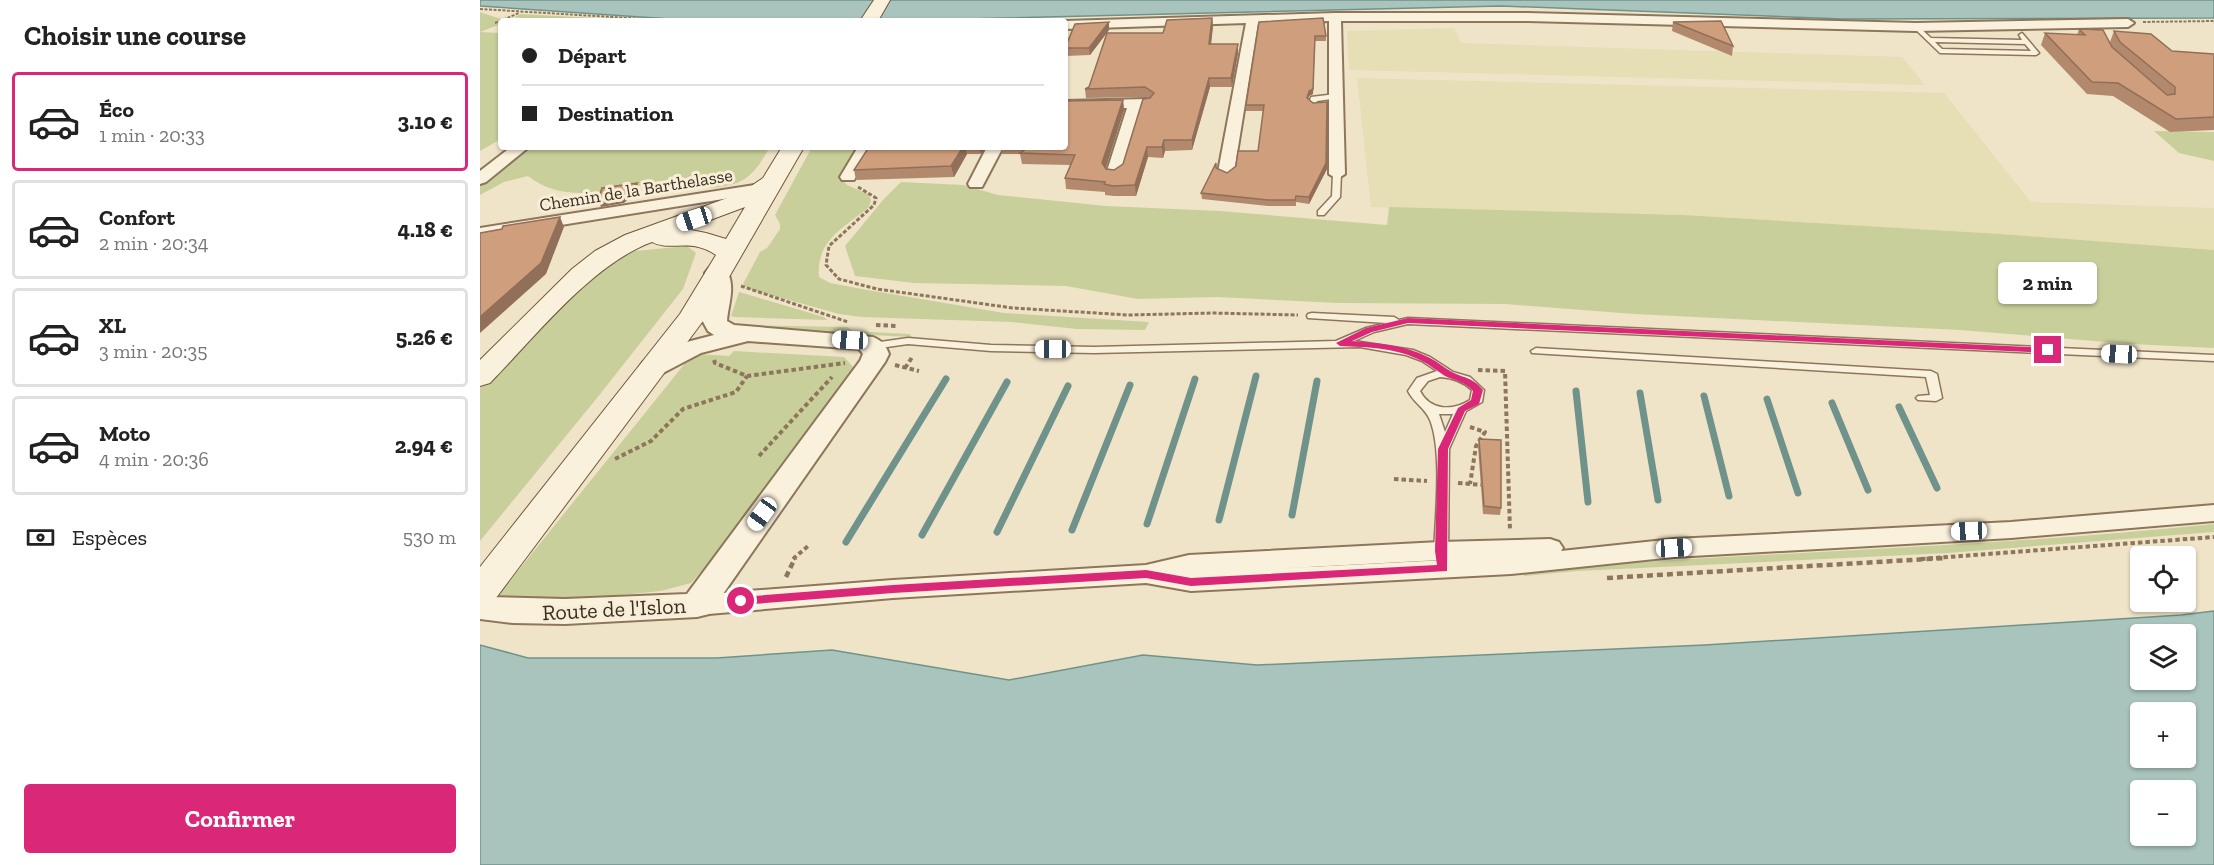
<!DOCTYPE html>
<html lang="fr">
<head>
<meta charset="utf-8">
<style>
  body { margin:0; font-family:"Zilla Slab",serif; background:#f2f2f2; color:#222; height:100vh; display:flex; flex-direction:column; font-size:22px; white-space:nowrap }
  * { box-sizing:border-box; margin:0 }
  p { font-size:20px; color:#767676 }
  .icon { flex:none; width:33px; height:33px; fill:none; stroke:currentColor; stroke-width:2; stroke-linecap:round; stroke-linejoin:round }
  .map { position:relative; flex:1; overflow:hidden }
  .details { display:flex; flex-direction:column; background:#fff; width:480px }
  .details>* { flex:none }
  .guide { position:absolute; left:18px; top:18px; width:570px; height:132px; border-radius:6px; box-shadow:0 2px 4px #0004; display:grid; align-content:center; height:132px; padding:0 24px; background:#fff }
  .buttons { position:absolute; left:1650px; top:546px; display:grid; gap:12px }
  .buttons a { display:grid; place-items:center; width:66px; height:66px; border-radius:6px; background:#fff; box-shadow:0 2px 4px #0004; font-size:30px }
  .end { position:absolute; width:27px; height:27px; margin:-14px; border:8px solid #db2777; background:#fff; box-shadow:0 0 0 3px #fff }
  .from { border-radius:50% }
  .bubble { position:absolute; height:42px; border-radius:6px; background:#fff; box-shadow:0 2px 4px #0004; font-size:20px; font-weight:700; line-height:42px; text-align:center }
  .car { position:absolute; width:18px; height:36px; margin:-18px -9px; border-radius:8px; box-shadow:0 0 4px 2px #0007; background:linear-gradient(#fff 24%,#345 0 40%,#fff 0 76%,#345 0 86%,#fff 0) }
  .guide b { display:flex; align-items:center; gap:21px; height:57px; font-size:22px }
  .guide b+b { border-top:2px solid #e0e0e0 }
  .guide i { width:15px; height:15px; background:#222 }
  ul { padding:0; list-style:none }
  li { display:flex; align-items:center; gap:18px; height:99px; margin:0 12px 9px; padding:0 12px; border:3px solid #e0e0e0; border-radius:6px }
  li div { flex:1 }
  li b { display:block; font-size:22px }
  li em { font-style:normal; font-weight:700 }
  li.on { border-color:#db2777 }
  li>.icon { width:54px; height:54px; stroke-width:1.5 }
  h2 { padding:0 24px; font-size:27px; line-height:72px }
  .pay { display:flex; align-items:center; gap:15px; height:66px; padding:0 24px; font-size:22px }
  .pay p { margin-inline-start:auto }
  .button { display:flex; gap:12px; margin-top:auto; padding:12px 24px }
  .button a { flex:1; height:69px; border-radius:6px; background:#db2777; color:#fff; font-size:24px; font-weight:700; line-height:69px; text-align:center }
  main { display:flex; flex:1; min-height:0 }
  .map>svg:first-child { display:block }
  .farmland { fill:#e6deb5 }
  .green { fill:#c9cf9b }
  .water { fill:#a9c4bc; stroke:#6f938a; stroke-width:1.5; fill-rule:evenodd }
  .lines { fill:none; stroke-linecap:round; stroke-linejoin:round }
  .stream { stroke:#6f938a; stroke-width:7 }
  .service-casing { stroke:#8d765c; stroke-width:3 }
  .minor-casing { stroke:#8d765c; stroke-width:4 }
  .tertiary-casing { stroke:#8d765c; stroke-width:4 }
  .secondary-casing { stroke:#6f573f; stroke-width:2 }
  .path-far3 { stroke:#8d765c; stroke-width:2; stroke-dasharray:3 1.5; stroke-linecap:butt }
  .path-far2 { stroke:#8d765c; stroke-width:3; stroke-dasharray:4 2; stroke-linecap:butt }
  .path-far1 { stroke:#8d765c; stroke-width:4; stroke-dasharray:4.5 3; stroke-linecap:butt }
  .path { stroke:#8d765c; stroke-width:4.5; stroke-dasharray:6 4; stroke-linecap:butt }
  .service { fill:#faf1dc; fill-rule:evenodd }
  .minor { fill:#faf1dc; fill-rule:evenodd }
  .tertiary { fill:#faf1dc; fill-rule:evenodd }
  .secondary { fill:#faf1dc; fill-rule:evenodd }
  .wall { fill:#b2896c }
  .shaded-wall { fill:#916f58 }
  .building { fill:#cf9f7d; stroke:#916f58; stroke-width:1.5 }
  .route { fill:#db2777 }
  .labels { text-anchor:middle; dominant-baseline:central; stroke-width:6; stroke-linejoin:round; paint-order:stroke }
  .far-street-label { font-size:18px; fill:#3d2e20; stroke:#f7eed8 }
  .street-label { font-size:22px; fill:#3d2e20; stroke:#f7eed8 }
</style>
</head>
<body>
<main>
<section class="details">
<h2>Choisir une course</h2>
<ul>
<li class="on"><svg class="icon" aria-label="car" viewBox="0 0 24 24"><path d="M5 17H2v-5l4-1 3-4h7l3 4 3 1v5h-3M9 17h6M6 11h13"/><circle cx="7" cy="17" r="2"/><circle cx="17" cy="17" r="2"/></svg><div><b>Éco</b><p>1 min · 20:33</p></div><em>3.10 €</em></li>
<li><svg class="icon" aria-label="car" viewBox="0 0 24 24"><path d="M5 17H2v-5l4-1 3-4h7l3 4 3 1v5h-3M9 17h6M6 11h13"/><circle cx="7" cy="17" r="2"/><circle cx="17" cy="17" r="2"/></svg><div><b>Confort</b><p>2 min · 20:34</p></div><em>4.18 €</em></li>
<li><svg class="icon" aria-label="car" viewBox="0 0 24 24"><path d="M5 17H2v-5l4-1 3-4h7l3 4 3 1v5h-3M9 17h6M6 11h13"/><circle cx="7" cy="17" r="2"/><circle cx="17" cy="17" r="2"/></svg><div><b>XL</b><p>3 min · 20:35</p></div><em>5.26 €</em></li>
<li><svg class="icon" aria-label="car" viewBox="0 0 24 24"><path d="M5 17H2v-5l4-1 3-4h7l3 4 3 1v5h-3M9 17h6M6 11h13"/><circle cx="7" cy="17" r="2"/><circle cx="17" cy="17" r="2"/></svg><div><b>Moto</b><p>4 min · 20:36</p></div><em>2.94 €</em></li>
</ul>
<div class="pay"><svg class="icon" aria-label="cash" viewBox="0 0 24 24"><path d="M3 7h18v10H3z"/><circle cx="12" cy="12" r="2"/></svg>Espèces<p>530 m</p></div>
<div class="button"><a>Confirmer</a></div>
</section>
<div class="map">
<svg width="1734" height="865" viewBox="0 0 1734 865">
  <rect width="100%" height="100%" fill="#f0e4c8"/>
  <g class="farmland">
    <polygon points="974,28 981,43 1422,57 1445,85 869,70 867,31"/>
    <polygon points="877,78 1464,93 1551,202 1734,208 1734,250 1521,234 1204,215 891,207"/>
  </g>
  <g class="green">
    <polygon points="0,12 27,21 21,21 21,24 0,32 21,33 21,139 0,151"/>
    <polygon points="41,14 169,21 66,21 34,17"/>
    <polygon points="1674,131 1734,132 1734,161 1699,153"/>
    <path d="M30 147H290C281 162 274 176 257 183 243 188 226 189 212 186 204 185 196 182 189 182 142 184 89 209 48 176L24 182 0 195V174Z"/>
    <path d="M332 147H380L363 180 367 185 388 194 391 200 389 207C364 228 336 240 339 277L350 283 382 289 524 313 669 322 665 330 597 329 531 322 381 317 359 314 269 289 263 284 280 252 287 248 300 229V224L295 215Z"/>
    <polygon points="421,182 483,185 518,195 626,206 740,211 907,225 909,207 1204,215 1521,234 1734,250 1734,348 1651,344 1480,330 1154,314 1025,304 858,303 737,297 658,299 586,286 434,283 375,276 365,246 403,200"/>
    <polygon points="207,246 216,253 203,289 117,398 0,541 0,388 92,295 135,259 155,251"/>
    <polygon points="259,292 344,317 347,320 254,317 251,316"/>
    <polygon points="252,325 368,327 372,331 429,334 432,337 262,329"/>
    <polygon points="254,351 364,357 375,369 235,556 211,583 181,591 73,602 17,597 206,362 217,354 249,356"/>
    <path d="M1734 524V532L1468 553 1098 571 1044 576V570C1274 552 1505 548 1734 524Z"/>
  </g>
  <g class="water">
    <polygon points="0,0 1734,0 1734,18 1363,19 1021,6 402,21 276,21 190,19 0,6"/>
    <path d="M1734 611V865H0V645L48 658H237L352 650 529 680 663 655 777 665 1225 645 1701 615ZM1660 634H1706V680H1660ZM1706 712V758H1660V712ZM1706 790V836H1660V790Z"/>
  </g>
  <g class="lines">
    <g class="stream">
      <polyline points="1096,391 1108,502"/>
      <polyline points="1160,393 1178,500"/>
      <polyline points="1224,396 1249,496"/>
      <polyline points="1287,399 1318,493"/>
      <polyline points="1352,403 1388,490"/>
      <polyline points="1419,407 1457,488"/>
      <polyline points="812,515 837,381"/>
      <polyline points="739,520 776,376"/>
      <polyline points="667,524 715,379"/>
      <polyline points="592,530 650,385"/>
      <polyline points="517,532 588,386"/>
      <polyline points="442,535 527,382"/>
      <polyline points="366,542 466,379"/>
    </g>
    <g class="service-casing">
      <g id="service">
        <path d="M1434 26H1438L1451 38 1542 40 1539 35 1542 33 1559 53 1556 55 1460 53 1434 28ZM1455 42 1545 44 1551 51 1462 49Z"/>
        <polygon points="856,94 860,96 859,98 837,101 836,106 833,106 829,104 831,97"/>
        <polygon points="857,171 861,174 860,197 844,215 838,215 838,211 852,196 853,174"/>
        <path d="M832 313 914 317 919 320 928 318 1734 355V361L928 324 894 332 874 341 933 350 950 357 973 372 990 377 1004 390 1002 402 986 411 969 449 968 556 966 559H956L954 556C955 520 963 452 950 420 945 408 934 403 928 391L937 378 957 371 942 361 926 355 880 347 614 353 511 351 428 344 393 349 388 346 393 343 428 338 511 345 614 347 856 341 886 328 907 323 828 318 827 316 828 314ZM960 377C973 378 983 381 992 390L990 400C973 411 950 411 940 391L948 381ZM959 414H973L965 432Z"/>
        <polygon points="1056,348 1451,371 1457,374 1462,398 1456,401 1438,400 1436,398 1438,396 1450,395 1446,377 1052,353 1051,351"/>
      </g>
    </g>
    <g class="minor-casing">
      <g id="minor">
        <polygon points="855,13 1048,13 1436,23 1648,19 1654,23 1648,27 1436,31 1048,21 861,21 865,174 857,179 849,174 849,21 778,23 754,172 746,177 738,172 766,23 585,29 585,21"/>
        <polygon points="666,99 673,103 671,106 662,107 642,174 634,179 628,177 626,174 647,108 585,109 585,101"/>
        <polygon points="31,147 49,147 6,182 0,184 0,171"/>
        <polygon points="378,147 394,147 374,180 362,180 360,177"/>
        <polygon points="507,147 523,147 502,187 490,187 488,184"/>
        <polygon points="281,184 287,186 289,189 287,192 0,238 0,228"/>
        <path d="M1734 505V521L1531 538 1194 557 1031 574 711 591 666 583 413 598 217 615 208 612 204 605 208 598 217 595 413 580 666 565 709 555 960 542 1070 539 1079 542 1083 548 1081 551 1194 539 1531 522ZM960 560H966L711 573Z"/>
      </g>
    </g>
    <g class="tertiary-casing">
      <path id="tertiary" d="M237 266 245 268C257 285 248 304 247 321L254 325 393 337C402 341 405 344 409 354L405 362 229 614 217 617 85 624 33 623 0 619V599L7 597 85 599 207 594 380 361 383 354 379 349 268 341 221 353 181 374 172 376 163 374 159 368 163 362 203 343 234 335 228 331 222 320 228 297 225 273 229 268Z"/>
    </g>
    <g class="secondary-casing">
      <g id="secondary">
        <polygon points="394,0 410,0 398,21 380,21"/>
        <path d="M302 147H324L226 317 13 602 0 606V567L200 314 236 255C210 237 190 252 172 242 112 264 55 337 10 383L0 386V360L92 269 115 251 145 235 261 193 283 178ZM265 207 246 239 226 233 206 229Z"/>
      </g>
    </g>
    <g class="path-far3">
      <polyline points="0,9 198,21"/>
      <polyline points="1663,22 1734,21"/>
      <polyline points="15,23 39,13"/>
    </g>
    <g class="path-far2">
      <polyline points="378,187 396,198 394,205 349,246 346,265 359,279 397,289 533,308 648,315 733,313 818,315"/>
      <polyline points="261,286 368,322"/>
    </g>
    <g class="path-far1">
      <polyline points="396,325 418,326"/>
      <polyline points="234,360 235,363 267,376 365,363"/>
      <polyline points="415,365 439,371"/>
      <polyline points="425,368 433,356"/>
      <polyline points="998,370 1025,371 1030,531"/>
      <polyline points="990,427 1005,432 996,446 990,484"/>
      <polyline points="279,456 352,377"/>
      <polyline points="135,459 171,441 203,409 256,392 267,376"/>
      <polyline points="914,479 947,481"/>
      <polyline points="978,483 1004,485"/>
      <polyline points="313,559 328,546"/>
      <polyline points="1441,559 1734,537"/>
    </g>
    <g class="path">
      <polyline points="306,577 315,558"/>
      <polyline points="1127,578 1465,558"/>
    </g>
    <use href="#service" class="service"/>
    <use href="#minor" class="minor"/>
    <use href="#tertiary" class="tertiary"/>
    <use href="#secondary" class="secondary"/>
  </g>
  <g class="wall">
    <polygon points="732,18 733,26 731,44 758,53 752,87 730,87 712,150 685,151 683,158 668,157 656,196 634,196 625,195 625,192 586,189 585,178 590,165 542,164 540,154 522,154 521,147 585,147 643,100 644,110 626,168 634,170 643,164 669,99 666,97 606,98 605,89 683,33"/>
    <polygon points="779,22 846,36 846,41 835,41 833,94 829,96 828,99 847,169 829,204 816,202 816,206 788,206 722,199 721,193 736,168 747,173 778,151 783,111 766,111 766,105"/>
    <polygon points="1193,22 1253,46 1252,56 1192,31"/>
    <polygon points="1599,29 1630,42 1634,31 1692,51 1734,54 1734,130 1690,132 1633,96 1607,94 1561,45 1565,33 1597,35"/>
    <polygon points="629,30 610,55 586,56 585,48"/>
    <polygon points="389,147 506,147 501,154 487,154 474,177 376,180 374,170"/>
    <polygon points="999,439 1021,508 1020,515 1003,514 998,447"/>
  </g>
  <g class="shaded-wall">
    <polygon points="732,18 733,26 730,53 729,44"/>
    <polygon points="629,22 629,30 610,55 609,48"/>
    <polygon points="835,36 833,94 829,96 827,103 827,98 829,91"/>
    <polygon points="758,44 758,53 752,87 751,78"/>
    <polygon points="729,78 730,87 712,150 712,140"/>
    <polygon points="643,100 644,110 624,173 622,163"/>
    <polygon points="847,102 847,169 829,204 829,197"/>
    <polygon points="684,140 685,151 683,158 682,147"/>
    <polygon points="483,147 485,147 487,154 474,177 471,166"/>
    <polygon points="500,147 506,147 501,154"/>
    <polygon points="667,147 668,157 656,196 655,185"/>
    <polygon points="157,183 160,189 144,203 121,207 118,200"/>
    <polygon points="80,217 84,227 66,274 0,333 0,317"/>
  </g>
  <g class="building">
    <polygon points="732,18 729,44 758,44 751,78 729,78 712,140 684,140 682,147 667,147 655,185 633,186 624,184 625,182 585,178 595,155 540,153 549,147 585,147 585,101 643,100 622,163 626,169 634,170 643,164 663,99 670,98 674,93 665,87 605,89 609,87 627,33 683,33 687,20"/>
    <polygon points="843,18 846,36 835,36 833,89 829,91 827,98 833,103 847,102 846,163 829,197 816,196 815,200 788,200 721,193 736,163 736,168 747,173 756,166 758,151 778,151 784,105 766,105 779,22"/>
    <polygon points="1241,21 1253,46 1193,22"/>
    <polygon points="629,22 609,48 585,48 595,24"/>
    <polygon points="1599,29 1623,30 1632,47 1687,95 1695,94 1695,87 1640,42 1634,31 1671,34 1692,51 1734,54 1734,117 1696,119 1638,83 1612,82 1565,33 1605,35"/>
    <polygon points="389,147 483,147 471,166 374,170"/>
    <polygon points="157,183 141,197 118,200 122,188"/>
    <polygon points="80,217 61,263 0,317 0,233 22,229 23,226"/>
    <polygon points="999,439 1021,440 1021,508 1004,506"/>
  </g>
  <path class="route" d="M928 318 1568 348 1572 350 1568 353 928 323 892 332 872 341C897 343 925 345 948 357 957 361 964 368 972 372 986 379 992 377 1003 390L999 404 985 411 968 449 967 571 711 586 666 578 413 593 261 605 256 601 261 597 413 585 666 570 711 578 957 565 955 551 958 449 978 408 991 400 993 391C984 381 976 381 965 376 957 371 950 365 942 361 917 348 888 347 860 346L856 343 886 328Z"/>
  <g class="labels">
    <g class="far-street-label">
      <text transform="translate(156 190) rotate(-9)">Chemin de la Barthelasse</text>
    </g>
    <g class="street-label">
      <text transform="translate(134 609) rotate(-3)">Route de l'Islon</text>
    </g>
  </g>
</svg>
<div class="buttons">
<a><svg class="icon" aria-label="locate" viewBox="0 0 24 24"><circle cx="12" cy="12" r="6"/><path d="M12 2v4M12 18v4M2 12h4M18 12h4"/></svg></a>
<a><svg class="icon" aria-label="layers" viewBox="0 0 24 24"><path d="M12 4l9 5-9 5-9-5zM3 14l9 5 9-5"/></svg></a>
<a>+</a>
<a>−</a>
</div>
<i class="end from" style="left:261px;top:601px"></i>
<i class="end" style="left:1568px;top:350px"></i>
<div class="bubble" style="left:1518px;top:262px;width:99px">2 min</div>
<i class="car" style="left:214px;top:219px;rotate:252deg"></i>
<i class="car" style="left:370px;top:340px;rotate:273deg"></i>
<i class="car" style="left:573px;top:349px;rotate:270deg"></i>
<i class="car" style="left:1639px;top:354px;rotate:273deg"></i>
<i class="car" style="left:282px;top:514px;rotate:216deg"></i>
<i class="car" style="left:1489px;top:531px;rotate:268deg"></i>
<i class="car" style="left:1194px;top:548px;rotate:87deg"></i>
<div class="guide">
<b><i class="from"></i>Départ</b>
<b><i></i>Destination</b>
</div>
</div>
</main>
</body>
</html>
